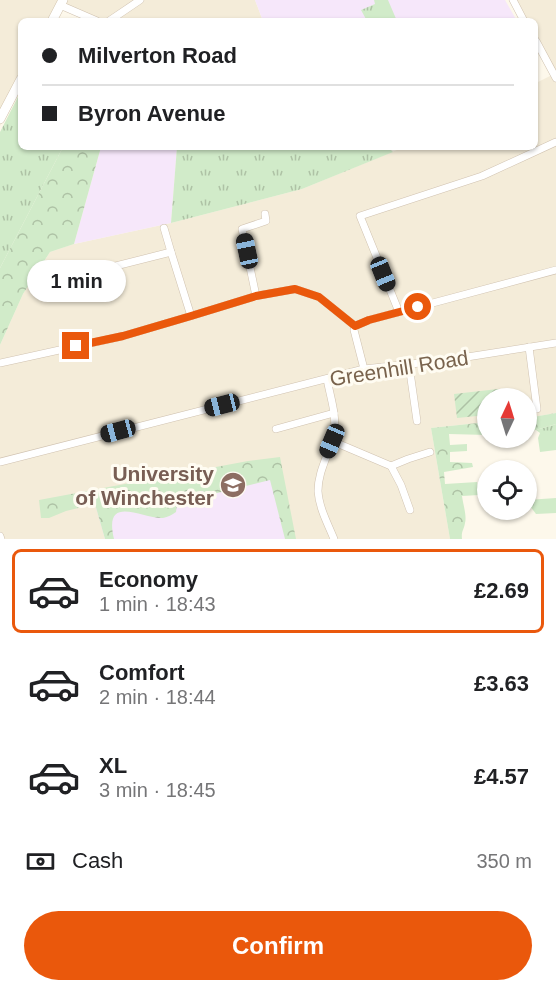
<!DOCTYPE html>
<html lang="en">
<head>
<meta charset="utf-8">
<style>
  body { margin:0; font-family:Arial,sans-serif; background:#f6f6f6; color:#202124; height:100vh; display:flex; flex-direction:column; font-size:22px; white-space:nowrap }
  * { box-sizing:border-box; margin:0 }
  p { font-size:20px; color:#757577 }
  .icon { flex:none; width:33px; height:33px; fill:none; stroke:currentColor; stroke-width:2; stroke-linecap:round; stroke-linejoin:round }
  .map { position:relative; height:539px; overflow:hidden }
  .side { display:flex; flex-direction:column; background:#fff; flex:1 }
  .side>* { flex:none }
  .banner { position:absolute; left:18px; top:18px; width:520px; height:132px; border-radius:9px; box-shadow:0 2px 4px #0004; display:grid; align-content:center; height:132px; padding:0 24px; background:#fff }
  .needle { width:39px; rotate:4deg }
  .fabs { position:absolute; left:477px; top:388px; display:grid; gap:12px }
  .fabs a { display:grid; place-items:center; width:60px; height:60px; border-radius:50%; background:#fff; box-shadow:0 2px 4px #0004; font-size:30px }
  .end { position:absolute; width:27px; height:27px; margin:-14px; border:8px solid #ea580c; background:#fff; box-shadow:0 0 0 3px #fff }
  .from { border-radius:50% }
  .bubble { position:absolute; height:42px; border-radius:21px; background:#fff; box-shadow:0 2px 4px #0004; font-size:20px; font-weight:700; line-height:42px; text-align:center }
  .car { position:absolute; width:18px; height:36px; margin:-18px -9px; border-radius:8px; box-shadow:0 0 4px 2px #0007; background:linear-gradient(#222 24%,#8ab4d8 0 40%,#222 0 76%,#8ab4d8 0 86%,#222 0) }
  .banner b { display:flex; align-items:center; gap:21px; height:57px; font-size:22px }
  .banner b+b { border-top:2px solid #e0e0e0 }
  .banner i { width:15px; height:15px; background:#202124 }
  ul { padding:10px 0 0; list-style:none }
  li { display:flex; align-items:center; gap:18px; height:84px; margin:0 12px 9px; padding:0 12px; border:3px solid transparent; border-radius:9px }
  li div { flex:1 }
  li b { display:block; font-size:22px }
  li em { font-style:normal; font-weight:700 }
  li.current { border-color:#ea580c }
  li>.icon { width:54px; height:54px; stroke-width:1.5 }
  .pay { display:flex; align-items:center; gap:15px; height:66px; padding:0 24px; font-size:22px }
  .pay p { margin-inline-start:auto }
  .primary-button { display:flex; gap:12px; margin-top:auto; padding:12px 24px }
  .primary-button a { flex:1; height:69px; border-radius:36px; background:#ea580c; color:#fff; font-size:24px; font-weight:700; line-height:69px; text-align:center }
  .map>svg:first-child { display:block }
  .residential { fill:#f4ecd9 }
  .education { fill:#f6e7fa }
  .grass { fill:url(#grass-tufts) }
  .forest { fill:url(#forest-crowns) }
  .garden { fill:url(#garden-furrows) }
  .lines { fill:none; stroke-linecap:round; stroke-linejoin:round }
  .minor-casing { stroke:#d0c2b0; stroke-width:8 }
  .secondary-casing { stroke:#d3c4ae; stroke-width:10 }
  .minor { stroke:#fff; stroke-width:7 }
  .secondary { stroke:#fff; stroke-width:9 }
  .route { stroke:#ea580c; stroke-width:8 }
  .labels { text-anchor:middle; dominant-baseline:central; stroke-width:6; stroke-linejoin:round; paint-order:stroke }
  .street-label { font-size:21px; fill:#79634d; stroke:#fffcf2 }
  .education-label { font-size:21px; font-weight:bold; fill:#785e54; stroke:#fffcf2; text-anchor:end }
</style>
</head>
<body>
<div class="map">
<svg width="556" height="539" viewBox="0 0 556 539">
  <defs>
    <pattern id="grass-tufts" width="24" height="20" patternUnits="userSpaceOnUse" patternTransform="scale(1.5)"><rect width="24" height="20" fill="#d1ebc9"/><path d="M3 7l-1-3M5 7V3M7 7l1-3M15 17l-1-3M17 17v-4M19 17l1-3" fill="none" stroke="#aec2a5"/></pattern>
    <pattern id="forest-crowns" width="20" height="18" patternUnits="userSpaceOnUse" patternTransform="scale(1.5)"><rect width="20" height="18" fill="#d1ebc9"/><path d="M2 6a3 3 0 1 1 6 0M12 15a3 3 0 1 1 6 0" fill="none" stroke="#aec2a5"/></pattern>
    <pattern id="garden-furrows" width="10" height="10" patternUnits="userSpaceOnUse" patternTransform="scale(1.5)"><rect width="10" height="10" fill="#d1ebc9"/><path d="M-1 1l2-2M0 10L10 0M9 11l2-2" fill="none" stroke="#aec2a5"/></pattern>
  </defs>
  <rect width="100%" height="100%" fill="#fdf8eb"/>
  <g class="residential">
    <polygon points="0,0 63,0 52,21 21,21 21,84 0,126"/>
    <polygon points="68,0 255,0 263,21 87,21 63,9"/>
    <polygon points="513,0 556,0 556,413 527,418 526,399 488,399 487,422 431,428 450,539 291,539 96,504 105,539 0,539 0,345 23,294 50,252 74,244 171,223 302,189 404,147 536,147 536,83 554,74 536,41 536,21 524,21"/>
  </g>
  <g class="education">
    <polygon points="255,0 505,0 517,21 263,21"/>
    <polygon points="101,147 177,147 171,223 74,244"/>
    <polygon points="277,466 291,539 105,539 95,504"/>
  </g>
  <g class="grass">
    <polygon points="374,0 388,0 397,21 367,21 361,10 375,4"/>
    <polygon points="21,91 21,147 63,147 0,268 0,132"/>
    <polygon points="177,147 388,147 393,152 302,189 171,223"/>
    <polygon points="556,424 556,450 540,452 538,438 540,433 536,430"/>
    <polygon points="556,498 556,513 536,514 527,502 527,500"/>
  </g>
  <g class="forest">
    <polygon points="63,147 101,147 74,244 50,252 23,294 0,345 0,268"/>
    <polygon points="556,413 556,424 536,430 527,431 527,418"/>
    <path d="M487 422V435L449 434 450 445 467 444V451L450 452V462L472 463 473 467 444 472 445 484 477 482 479 495 462 496C463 504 467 516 465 523 464 530 461 531 462 539H450L431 428Z"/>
    <path d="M280 457 296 539H285L270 480 205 496 203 491 178 497 176 512C172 515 168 517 163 518 142 519 103 493 114 539H105L95 504 66 511 49 518H41L39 500 248 461Z"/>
  </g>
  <polygon class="garden" points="498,389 499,399 488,399 487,415 457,418 454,394"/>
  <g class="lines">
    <g class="minor-casing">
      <g id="minor">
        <polyline points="513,0 524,21"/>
        <polyline points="60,5 97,21"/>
        <polyline points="109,21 140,0"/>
        <polyline points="536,41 556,78"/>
        <polyline points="164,228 171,252 191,316"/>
        <polyline points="52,282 171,252"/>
        <polyline points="256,296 242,229 266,221 265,214"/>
        <polyline points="399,312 360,216 482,176 556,142"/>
        <polyline points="355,326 369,320 556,270"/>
        <polyline points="355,326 354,330 364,369"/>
        <polyline points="529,347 537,409"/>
        <polyline points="0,363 123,336 191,316 256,296 295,289 319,297 355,326"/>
        <polyline points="409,365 417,421"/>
        <path d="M327 379C330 396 337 415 334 433 330 453 318 470 318 491 319 508 328 524 334 539"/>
        <polyline points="276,429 334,413"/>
        <polyline points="332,441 391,466 401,485 410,510"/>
        <polyline points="0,462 364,369 448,360 556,343"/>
        <polyline points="391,466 408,459 430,452"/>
        <polyline points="0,536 1,539"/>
      </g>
    </g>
    <g class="secondary-casing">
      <g id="secondary">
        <polyline points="52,21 63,0"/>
        <polyline points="0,119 21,79"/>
      </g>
    </g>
    <use href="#minor" class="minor"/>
    <use href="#secondary" class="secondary"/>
  </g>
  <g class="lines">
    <polyline class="route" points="76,346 123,336 191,316 256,296 295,289 319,297 355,326 369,320 418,307"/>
  </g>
  <defs>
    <g id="university-disc" transform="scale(1.35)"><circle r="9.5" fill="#8d6e63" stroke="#fffcf2"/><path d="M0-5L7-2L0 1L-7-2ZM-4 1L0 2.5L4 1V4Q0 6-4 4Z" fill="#fff"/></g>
  </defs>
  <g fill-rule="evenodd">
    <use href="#university-disc" x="233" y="485"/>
  </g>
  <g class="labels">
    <g class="street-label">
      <text transform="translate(399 368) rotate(-9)">Greenhill Road</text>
    </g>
    <g class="education-label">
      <text x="214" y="473">University<tspan x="214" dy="24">of Winchester</tspan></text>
    </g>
  </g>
</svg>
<div class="fabs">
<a><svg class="needle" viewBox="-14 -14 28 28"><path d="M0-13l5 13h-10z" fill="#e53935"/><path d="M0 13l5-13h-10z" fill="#757577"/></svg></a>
<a><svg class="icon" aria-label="locate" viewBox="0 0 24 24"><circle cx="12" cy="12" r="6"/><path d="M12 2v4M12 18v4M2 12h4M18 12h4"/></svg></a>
</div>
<i class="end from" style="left:418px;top:307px"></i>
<i class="end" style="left:76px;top:346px"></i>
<div class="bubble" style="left:27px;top:260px;width:99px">1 min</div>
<i class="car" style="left:247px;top:251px;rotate:348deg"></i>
<i class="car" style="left:383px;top:274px;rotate:158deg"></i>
<i class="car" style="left:222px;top:405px;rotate:256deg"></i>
<i class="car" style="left:118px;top:431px;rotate:255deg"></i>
<i class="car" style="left:332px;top:441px;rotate:203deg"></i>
<div class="banner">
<b><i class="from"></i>Milverton Road</b>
<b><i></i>Byron Avenue</b>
</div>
</div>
<section class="side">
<ul>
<li class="current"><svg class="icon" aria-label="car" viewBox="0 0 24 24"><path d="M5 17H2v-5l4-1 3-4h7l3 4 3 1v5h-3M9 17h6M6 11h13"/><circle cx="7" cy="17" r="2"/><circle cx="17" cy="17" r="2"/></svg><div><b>Economy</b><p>1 min · 18:43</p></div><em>£2.69</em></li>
<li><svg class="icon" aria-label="car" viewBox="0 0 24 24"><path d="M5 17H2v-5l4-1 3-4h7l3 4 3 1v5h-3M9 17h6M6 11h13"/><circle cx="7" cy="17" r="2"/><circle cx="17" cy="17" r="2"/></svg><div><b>Comfort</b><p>2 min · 18:44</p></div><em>£3.63</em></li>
<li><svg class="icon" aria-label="car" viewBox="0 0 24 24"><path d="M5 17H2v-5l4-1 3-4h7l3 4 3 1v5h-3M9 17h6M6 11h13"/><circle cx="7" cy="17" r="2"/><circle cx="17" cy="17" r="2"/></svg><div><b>XL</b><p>3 min · 18:45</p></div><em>£4.57</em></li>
</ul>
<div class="pay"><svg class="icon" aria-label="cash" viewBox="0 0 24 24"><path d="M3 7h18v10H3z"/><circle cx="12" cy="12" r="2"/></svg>Cash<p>350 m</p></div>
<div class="primary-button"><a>Confirm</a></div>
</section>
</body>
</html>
